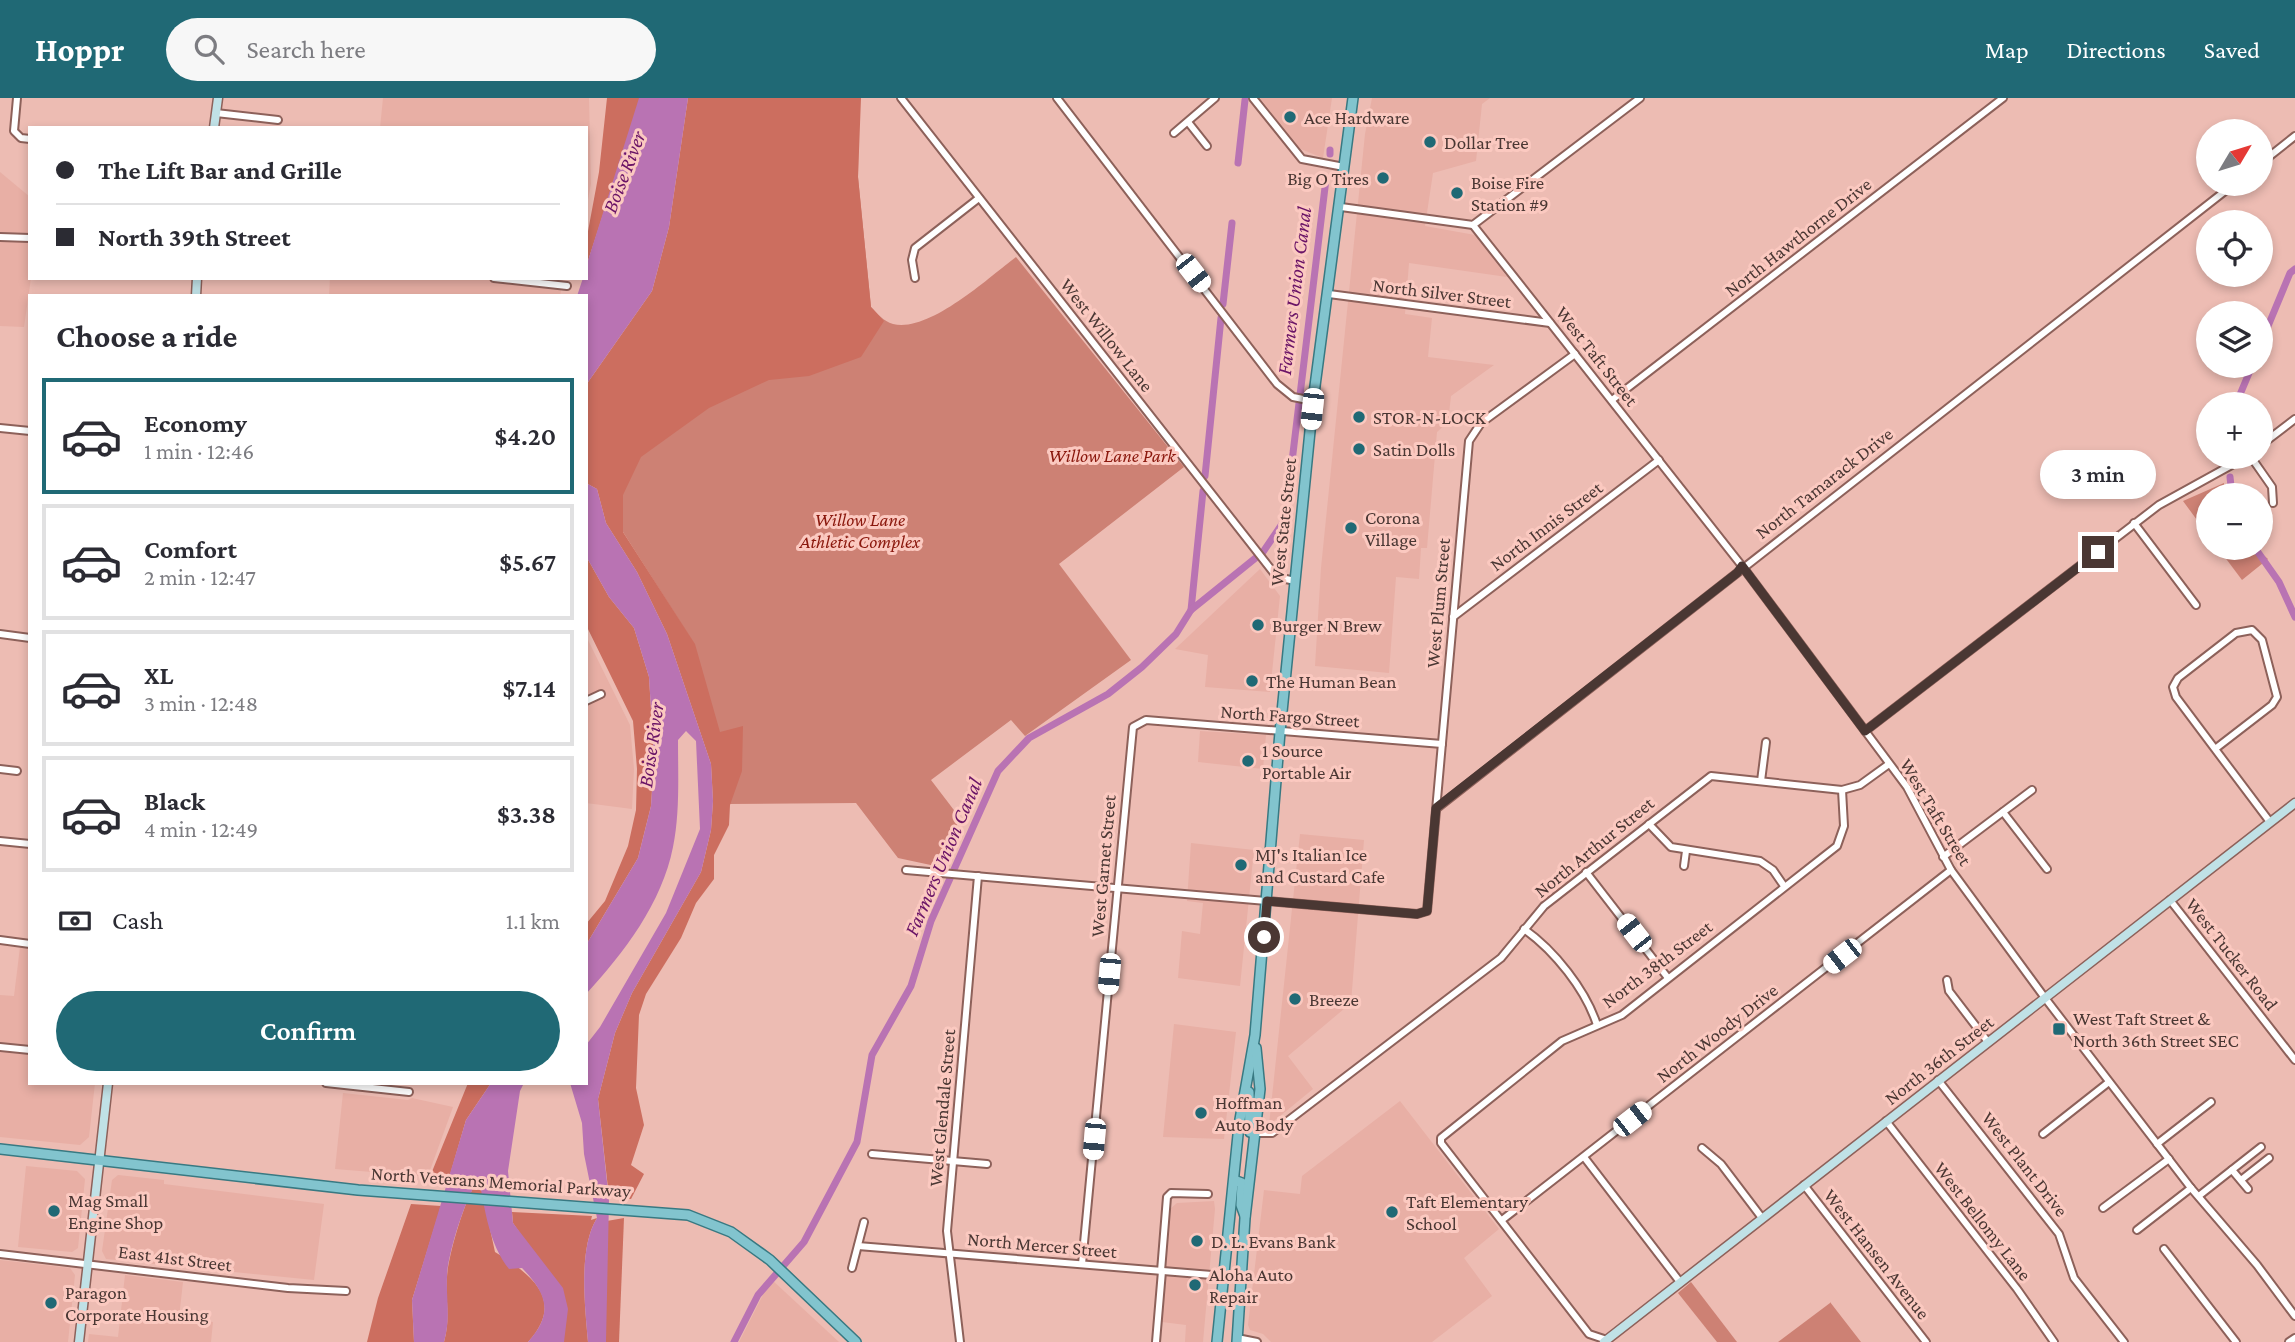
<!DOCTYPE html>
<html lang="en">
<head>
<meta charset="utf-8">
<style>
  body { margin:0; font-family:"Crimson Pro",serif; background:#f7f7f7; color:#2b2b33; height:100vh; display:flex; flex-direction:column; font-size:26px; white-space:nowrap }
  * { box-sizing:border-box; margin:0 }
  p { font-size:23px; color:#7c7c81 }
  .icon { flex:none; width:38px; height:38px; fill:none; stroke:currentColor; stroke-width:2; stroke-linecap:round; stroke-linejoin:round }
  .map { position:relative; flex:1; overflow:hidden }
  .panel { position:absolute; left:28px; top:196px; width:560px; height:791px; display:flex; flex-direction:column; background:#fff; border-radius:0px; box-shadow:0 4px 10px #0003 }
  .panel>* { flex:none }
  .hud { position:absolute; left:28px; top:28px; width:560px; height:154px; border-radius:0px; box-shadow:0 4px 10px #0003; display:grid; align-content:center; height:154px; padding:0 28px; background:#fff }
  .needle { width:46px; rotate:52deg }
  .buttons { position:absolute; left:2196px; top:21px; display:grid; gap:14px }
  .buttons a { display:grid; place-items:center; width:77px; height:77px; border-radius:50%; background:#fff; box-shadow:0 4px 10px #0003; font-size:35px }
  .end { position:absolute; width:32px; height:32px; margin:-16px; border:9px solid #4a3733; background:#fff; box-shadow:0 0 0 4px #fff }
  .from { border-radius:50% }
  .bubble { position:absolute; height:49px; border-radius:24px; background:#fff; box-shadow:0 4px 10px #0003; font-size:23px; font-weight:600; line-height:49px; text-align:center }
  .car { position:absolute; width:21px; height:42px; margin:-21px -10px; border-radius:9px; box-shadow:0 0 5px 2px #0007; background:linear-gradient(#fff 24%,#345 0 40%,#fff 0 76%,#345 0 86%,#fff 0) }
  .hud b { display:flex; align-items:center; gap:24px; height:66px; font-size:26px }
  .hud b+b { border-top:2px solid #e1e1e2 }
  .hud i { width:18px; height:18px; background:#2b2b33 }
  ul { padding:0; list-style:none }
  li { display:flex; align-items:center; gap:21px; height:116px; margin:0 14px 10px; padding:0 14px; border:4px solid #e1e1e2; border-radius:0px }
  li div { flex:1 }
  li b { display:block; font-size:26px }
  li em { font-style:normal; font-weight:600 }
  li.on { border-color:#206975 }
  li>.icon { width:63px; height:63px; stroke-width:1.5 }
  h2 { padding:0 28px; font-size:32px; line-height:84px }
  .pay { display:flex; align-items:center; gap:18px; height:77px; padding:0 28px; font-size:26px }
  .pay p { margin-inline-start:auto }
  .cta { display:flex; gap:14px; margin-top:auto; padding:14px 28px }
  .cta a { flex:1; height:80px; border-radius:42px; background:#206975; color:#fff; font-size:28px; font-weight:600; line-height:80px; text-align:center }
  header { display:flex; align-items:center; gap:42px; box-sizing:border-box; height:98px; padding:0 35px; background:#206975; color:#fff }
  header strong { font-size:33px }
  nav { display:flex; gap:38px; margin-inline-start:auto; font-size:24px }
  .search { width:490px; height:63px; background:#f7f7f7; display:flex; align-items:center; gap:18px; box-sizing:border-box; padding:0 24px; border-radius:38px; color:#7c7c81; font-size:26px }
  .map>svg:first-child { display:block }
  .built { fill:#e8afa5 }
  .green { fill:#cd8174 }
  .forest { fill:#cc6e5f }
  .water { fill:#b973b3 }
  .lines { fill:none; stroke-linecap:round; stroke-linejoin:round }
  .canal { stroke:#b973b3; stroke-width:7 }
  .street-casing { stroke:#8d615a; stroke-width:10 }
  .secondary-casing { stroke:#8d615a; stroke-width:11 }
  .primary-casing { stroke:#387982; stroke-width:12 }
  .street { stroke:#fff; stroke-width:6 }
  .secondary { stroke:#c0e1e6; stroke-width:8 }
  .primary { stroke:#82c4ce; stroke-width:9 }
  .route { stroke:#4a3733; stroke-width:9 }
  .poi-dot { fill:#206975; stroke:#fbc9c0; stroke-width:2.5 }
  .labels { text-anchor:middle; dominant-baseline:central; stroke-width:6; stroke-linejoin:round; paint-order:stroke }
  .poi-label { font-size:19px; fill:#4a3733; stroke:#fbc9c0; text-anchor:start }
  .street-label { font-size:19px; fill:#4a3733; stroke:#fbc9c0 }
  .park-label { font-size:19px; font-style:italic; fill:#8a170c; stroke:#fbc9c0 }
  .water-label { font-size:21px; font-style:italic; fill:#6a1366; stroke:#fbc9c0 }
</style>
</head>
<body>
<header>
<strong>Hoppr</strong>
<div class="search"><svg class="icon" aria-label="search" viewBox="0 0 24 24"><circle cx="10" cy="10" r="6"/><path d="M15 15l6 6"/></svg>Search here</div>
<nav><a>Map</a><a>Directions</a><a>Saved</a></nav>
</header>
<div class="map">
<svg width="2295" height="1244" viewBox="0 0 2295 1244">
  <rect width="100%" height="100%" fill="#edbcb3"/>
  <g class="built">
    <polygon points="383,0 589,0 591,86 586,112 586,30 380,30"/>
    <polygon points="1260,0 1332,0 1323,60 1298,50"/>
    <polygon points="1372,0 1490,0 1482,6 1476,63 1433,75 1425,128 1475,137 1507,179 1409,165 1405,216 1432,220 1428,259 1494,267 1451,298 1448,324 1437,334 1427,450 1421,450 1419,481 1396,479 1389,575 1315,568 1321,470 1365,36"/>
    <polygon points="0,74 30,99 31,180 24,229 0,228"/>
    <polygon points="330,180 563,180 560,198 329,198"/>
    <polygon points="1260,471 1280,498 1270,594 1205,589 1208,557 1175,551"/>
    <polygon points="586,538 630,627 634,671 632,711 586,705"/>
    <polygon points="1200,633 1266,637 1263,671 1198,664"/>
    <polygon points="1300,736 1364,742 1351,905 1288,958 1313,991 1269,1027"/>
    <polygon points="1191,745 1254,752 1240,888 1178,880 1182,833 1200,836 1203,805 1187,803"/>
    <polygon points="20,849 30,850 30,985 95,985 89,1039 80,1047 0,1039 0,897 14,898"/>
    <polygon points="1174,926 1236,934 1224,1041 1163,1039"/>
    <polygon points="343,995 408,1002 412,1000 453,1009 429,1075 421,1078 335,1071"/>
    <polygon points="1400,1003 1499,1131 1464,1160 1492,1198 1432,1244 1271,1244 1263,1236 1250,1232 1248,1227 1264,1092 1300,1096 1302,1078"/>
    <polygon points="26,1068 77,1073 85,1081 78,1150 72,1154 18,1149"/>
    <polygon points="118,1077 164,1082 164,1086 324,1106 314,1182 106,1161 102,1153 112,1082"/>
    <polygon points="1214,1103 1215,1111 1203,1244 1185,1244 1186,1227 1162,1224 1170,1111 1177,1105"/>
    <polygon points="0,1162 70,1170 75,1177 68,1244 0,1244"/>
    <polygon points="125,1177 183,1184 179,1220 213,1224 211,1244 88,1244 89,1236 118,1239"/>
    <polygon points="771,1181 839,1244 739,1244"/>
  </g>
  <g class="green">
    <path d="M859 0 858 79 871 209C878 216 883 223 893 226 929 235 988 180 1016 159L1184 369 1059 466 1131 562 1025 638 1011 622 931 682 960 720 940 769 898 760 856 705 727 706 693 544 611 415 586 323Z"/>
    <polygon points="2224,385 2224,397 2208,397 2208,437 2183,403"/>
    <polygon points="2218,450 2255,450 2268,461 2242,482"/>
    <polygon points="1691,1184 1737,1244 1717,1244 1678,1195"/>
    <polygon points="1830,1204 1861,1244 1778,1244 1830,1205"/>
  </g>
  <g class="forest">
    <polygon points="607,0 639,0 640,3 586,169 586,144 599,74"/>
    <polygon points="688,0 861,0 858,79 871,209 884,223 861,259 809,278 769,282 709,310 641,359 623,397 623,434 695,546 720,634 743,628 742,673 730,707 729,727 714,757 714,781 696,805 681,840 646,896 639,917 636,990 644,1027 631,1067 644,1076 631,1101 609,1099 598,1001 615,935 632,895 701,774 711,732 713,703 711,666 667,536 637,474 606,425 597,391 586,385 586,287 652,193 669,129"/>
    <polygon points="586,458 609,499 634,530 649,579 654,660 651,708 638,760 586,847 586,826 605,803 628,748 636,712 637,671 633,623 586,527"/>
    <polygon points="468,985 491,985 466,1022 447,1087 427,1086"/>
    <path d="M479 1080 495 1154C532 1177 566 1202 528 1244H444C451 1219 445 1203 447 1179 448 1157 466 1097 479 1080Z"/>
    <polygon points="411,1106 441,1108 412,1202 414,1244 367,1244 378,1200"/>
    <path d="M512 1114 592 1118 591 1122 597 1120C578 1150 585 1209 588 1244H564L530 1150 513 1125Z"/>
    <polygon points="624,1120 619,1244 606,1244 601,1124"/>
  </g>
  <g class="water">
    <polygon points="639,0 688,0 669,129 652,193 586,287 586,198 577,198 583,180 586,180 586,169"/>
    <path d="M586 385 597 391 606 425 637 474 667 536 711 666 713 703 711 732 701 774 632 895 615 935 598 1001 609 1102 606 1244H588C585 1209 578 1150 597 1120L584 1056 582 1025 570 985H586V947L600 929 666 815 700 731 696 643 686 633 678 642C678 677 680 715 673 749 662 805 624 855 586 896V847L638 760 651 708 654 660 649 579 634 530 609 499 586 458Z"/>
    <path d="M491 985H524L520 993 508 1073 513 1125 563 1190 568 1211 564 1244H528C554 1215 547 1196 522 1170L509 1171C489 1146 485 1112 479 1081 466 1097 447 1158 447 1179 446 1203 451 1219 444 1244H414L412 1202 466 1022Z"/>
  </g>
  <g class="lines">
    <g class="canal">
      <polyline points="1330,56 1330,52"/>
      <polyline points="1238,65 1245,2"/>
      <polyline points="1223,206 1232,125"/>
      <polyline points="2261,245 2290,175 2295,171"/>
      <polyline points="2236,306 2252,268"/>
      <polyline points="1205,378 1221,220"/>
      <polyline points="2230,379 2232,397"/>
      <polyline points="2255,450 2279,484 2295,519"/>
      <polyline points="1191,512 1203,393"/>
      <polyline points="734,1244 758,1197 804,1144 857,1044 872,957 911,888 931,823 998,673 1029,640 1108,596 1142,569 1176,536 1191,512 1263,454 1282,426 1287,405 1326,81"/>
    </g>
    <g class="street-casing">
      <g id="street">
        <polyline points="17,0 14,33 21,40 30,41"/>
        <polyline points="901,0 1277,479 1295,483"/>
        <polyline points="1057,0 1277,286 1293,299 1313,303"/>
        <polyline points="1253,0 1302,61 1344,69"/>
        <polyline points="216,15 278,22"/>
        <polyline points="1188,24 1207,48"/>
        <polyline points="1174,35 1215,0"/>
        <polyline points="2261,65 2295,38"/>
        <polyline points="1341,109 1473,127 1640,0"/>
        <polyline points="1473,127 1742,468 1907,689 1951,772 2045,900 2191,1090 2257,1167 2295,1218"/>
        <polyline points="0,139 30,140"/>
        <polyline points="494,180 567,188"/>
        <polyline points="915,180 912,162 915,150 979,100"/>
        <polyline points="1329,196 1550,225"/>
        <polyline points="1612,302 2003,0"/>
        <polyline points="0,330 30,333"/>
        <polyline points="2261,347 2295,321"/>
        <polyline points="2251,359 2272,389 2273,405"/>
        <polyline points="2134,425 2196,507"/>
        <polyline points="1453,519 1659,362"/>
        <polyline points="0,536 30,540"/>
        <polyline points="586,603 601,596"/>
        <polyline points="1865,633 2159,407 2246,359"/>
        <polyline points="2215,651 2176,599 2173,589 2178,580 2236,535 2252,532 2262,542 2277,599 2272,607 2215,651 2270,724"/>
        <polyline points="0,671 17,673"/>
        <polyline points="1761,683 1766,644"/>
        <polyline points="1437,710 2234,86"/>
        <polyline points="2003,714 2047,771"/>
        <polyline points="1649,726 1671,749 1760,763 1773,772 1784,788"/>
        <polyline points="0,743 30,746"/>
        <polyline points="1943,759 2032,692"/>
        <polyline points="1684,768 1686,753"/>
        <polyline points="906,772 1417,816 1427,813 1469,343 1481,325 1575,256"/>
        <polyline points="1586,774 1668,880"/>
        <polyline points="2170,802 2295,962"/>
        <path d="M1524 831C1554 852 1586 892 1597 927"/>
        <polyline points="0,842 30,846"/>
        <polyline points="1947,882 1949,893 1988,944"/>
        <polyline points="0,949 30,952"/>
        <polyline points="1938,982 2059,1136 2074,1180 2124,1244"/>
        <polyline points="326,985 409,994"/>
        <polyline points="1886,1023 2017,1191 2054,1244"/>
        <polyline points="1255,1035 1272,1035 1501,860 1544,808 1711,678 1842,692 1860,687 1889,666"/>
        <polyline points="2043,1036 2109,984"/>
        <polyline points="2157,1046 2211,1004"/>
        <polyline points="1702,1050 1721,1066 1762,1120"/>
        <polyline points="872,1056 987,1066"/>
        <polyline points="1584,1059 1680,1184"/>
        <polyline points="2232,1072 2248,1091"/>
        <polyline points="2241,1082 2269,1060"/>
        <polyline points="1804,1087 1926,1244"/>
        <polyline points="2200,1097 2261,1049"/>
        <polyline points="2103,1110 2169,1061"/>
        <polyline points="1502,1122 1951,772"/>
        <polyline points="2137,1132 2191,1090"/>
        <polyline points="858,1148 1224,1178"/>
        <polyline points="2164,1151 2236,1244"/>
        <polyline points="0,1156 288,1190 346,1193"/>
        <polyline points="1082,1166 1133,629 1146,622 1442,646"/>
        <polyline points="852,1170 864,1124"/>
        <polyline points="1161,1173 1167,1099 1171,1095 1208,1096"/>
        <polyline points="1237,1240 1257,1244"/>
        <polyline points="1607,1242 1589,1236 1441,1045 1441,1040 1562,943 1622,917 1837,748 1844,728 1842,692"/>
        <polyline points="960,1244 947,1133 978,778"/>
        <polyline points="1156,1244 1162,1173"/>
        <polyline points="2289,1244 2295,1240"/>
      </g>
    </g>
    <g class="secondary-casing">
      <g id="secondary">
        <polyline points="214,30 218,0"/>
        <polyline points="196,198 197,180"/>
        <polyline points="79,1244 108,985"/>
        <polyline points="1604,1244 2295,705"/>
      </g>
    </g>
    <g class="primary-casing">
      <g id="primary">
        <polyline points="1249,994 1250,1034 1255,1035"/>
        <polyline points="0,1051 358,1092 688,1117 731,1134 770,1162 856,1244"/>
        <polyline points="1234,1082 1242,1085 1241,1107 1245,1118"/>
        <polyline points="1217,1244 1239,1027 1255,937 1280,634 1313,303 1353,0"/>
        <polyline points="1237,1244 1245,1120 1260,991 1256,950"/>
      </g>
    </g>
    <use href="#street" class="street"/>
    <use href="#secondary" class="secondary"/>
    <use href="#primary" class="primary"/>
  </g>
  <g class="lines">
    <polyline class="route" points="1264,839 1267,803 1417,816 1427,813 1436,710 1737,475 1742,468 1865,633 2098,454"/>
  </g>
  <g class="poi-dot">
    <circle cx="1290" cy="19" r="7"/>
    <circle cx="1430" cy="44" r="7"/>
    <circle cx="1383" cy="80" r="7"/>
    <circle cx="1457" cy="95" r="7"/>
    <circle cx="1359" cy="319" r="7"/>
    <circle cx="1359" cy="351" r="7"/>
    <circle cx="1351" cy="430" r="7"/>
    <circle cx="1258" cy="527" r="7"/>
    <circle cx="1252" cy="583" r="7"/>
    <circle cx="1248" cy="663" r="7"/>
    <circle cx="1241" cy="767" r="7"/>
    <circle cx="1295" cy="901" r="7"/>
    <rect x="2052" y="924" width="14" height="14" rx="3.5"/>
    <circle cx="1201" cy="1015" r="7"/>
    <circle cx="54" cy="1113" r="7"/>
    <circle cx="1392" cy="1114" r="7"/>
    <circle cx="1197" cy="1143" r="7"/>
    <circle cx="1195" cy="1187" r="7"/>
    <circle cx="51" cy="1205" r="7"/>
  </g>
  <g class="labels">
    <g class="poi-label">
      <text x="1304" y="19">Ace Hardware</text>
      <text x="1444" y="44">Dollar Tree</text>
      <text x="1369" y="80" text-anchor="end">Big O Tires</text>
      <text x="1471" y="84">Boise Fire<tspan x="1471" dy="22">Station #9</tspan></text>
      <text x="1373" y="319">STOR-N-LOCK</text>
      <text x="1373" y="351">Satin Dolls</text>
      <text x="1365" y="419">Corona<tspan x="1365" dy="22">Village</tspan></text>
      <text x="1272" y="527">Burger N Brew</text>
      <text x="1266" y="583">The Human Bean</text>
      <text x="1262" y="652">1 Source<tspan x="1262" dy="22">Portable Air</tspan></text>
      <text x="1255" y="756">MJ's Italian Ice<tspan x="1255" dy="22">and Custard Cafe</tspan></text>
      <text x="1309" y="901">Breeze</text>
      <text x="2073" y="920">West Taft Street &amp;<tspan x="2073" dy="22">North 36th Street SEC</tspan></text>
      <text x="1215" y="1004">Hoffman<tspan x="1215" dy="22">Auto Body</tspan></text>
      <text x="68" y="1102">Mag Small<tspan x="68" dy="22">Engine Shop</tspan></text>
      <text x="1406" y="1103">Taft Elementary<tspan x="1406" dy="22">School</tspan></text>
      <text x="1211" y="1143">D. L. Evans Bank</text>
      <text x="1209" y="1176">Aloha Auto<tspan x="1209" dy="22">Repair</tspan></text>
      <text x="65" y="1194">Paragon<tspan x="65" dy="22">Corporate Housing</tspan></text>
    </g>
    <g class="street-label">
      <text transform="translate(1798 139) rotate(-38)">North Hawthorne Drive</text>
      <text transform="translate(1442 195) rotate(7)">North Silver Street</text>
      <text transform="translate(1107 237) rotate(52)">West Willow Lane</text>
      <text transform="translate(1597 258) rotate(52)">West Taft Street</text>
      <text transform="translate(1824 385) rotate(-38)">North Tamarack Drive</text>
      <text transform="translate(1283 424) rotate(-84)">West State Street</text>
      <text transform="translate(1546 428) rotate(-37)">North Innis Street</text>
      <text transform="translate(1438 505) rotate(-85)">West Plum Street</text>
      <text transform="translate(1290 618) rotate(4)">North Fargo Street</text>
      <text transform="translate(1936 714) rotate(59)">West Taft Street</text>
      <text transform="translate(1594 749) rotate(-39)">North Arthur Street</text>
      <text transform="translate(1103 768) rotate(-85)">West Garnet Street</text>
      <text transform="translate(2232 856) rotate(52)">West Tucker Road</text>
      <text transform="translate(1657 866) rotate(-37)">North 38th Street</text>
      <text transform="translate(1717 935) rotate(-38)">North Woody Drive</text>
      <text transform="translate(1939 962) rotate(-38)">North 36th Street</text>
      <text transform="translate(942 1010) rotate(-85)">West Glendale Street</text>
      <text transform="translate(2025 1066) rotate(52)">West Plant Drive</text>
      <text transform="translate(501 1084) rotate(4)">North Veterans Memorial Parkway</text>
      <text transform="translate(1983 1123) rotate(52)">West Bellomy Lane</text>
      <text transform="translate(1042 1147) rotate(5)">North Mercer Street</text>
      <text transform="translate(1877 1156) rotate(52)">West Hansen Avenue</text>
      <text transform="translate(175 1160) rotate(7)">East 41st Street</text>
    </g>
    <g class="park-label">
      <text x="1112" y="357">Willow Lane Park</text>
      <text x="860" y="421">Willow Lane<tspan x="860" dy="22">Athletic Complex</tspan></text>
    </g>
    <g class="water-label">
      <text transform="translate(624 74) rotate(-69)">Boise River</text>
      <text transform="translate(1294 193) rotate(-83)">Farmers Union Canal</text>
      <text transform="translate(651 647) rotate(-82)">Boise River</text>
      <text transform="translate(943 759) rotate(-67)">Farmers Union Canal</text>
    </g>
  </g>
</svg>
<div class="buttons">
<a><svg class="needle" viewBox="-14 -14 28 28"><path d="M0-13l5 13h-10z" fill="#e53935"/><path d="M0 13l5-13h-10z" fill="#7c7c81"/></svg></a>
<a><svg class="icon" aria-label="locate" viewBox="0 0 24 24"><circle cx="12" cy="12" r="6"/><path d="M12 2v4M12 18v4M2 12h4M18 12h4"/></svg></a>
<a><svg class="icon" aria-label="layers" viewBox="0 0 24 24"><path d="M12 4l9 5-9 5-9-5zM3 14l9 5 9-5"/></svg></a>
<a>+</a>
<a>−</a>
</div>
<i class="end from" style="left:1264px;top:839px"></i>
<i class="end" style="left:2098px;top:454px"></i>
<div class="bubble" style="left:2040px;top:352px;width:116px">3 min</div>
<i class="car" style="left:1193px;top:175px;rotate:142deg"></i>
<i class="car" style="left:1312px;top:311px;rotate:186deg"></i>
<i class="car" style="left:1634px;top:835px;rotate:322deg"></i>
<i class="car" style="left:1842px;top:858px;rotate:232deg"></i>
<i class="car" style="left:1109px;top:876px;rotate:185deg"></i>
<i class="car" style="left:1632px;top:1021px;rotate:52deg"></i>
<i class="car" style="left:1094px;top:1041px;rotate:185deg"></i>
<div class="hud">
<b><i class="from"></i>The Lift Bar and Grille</b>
<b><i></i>North 39th Street</b>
</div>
<section class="panel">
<h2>Choose a ride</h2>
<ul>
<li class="on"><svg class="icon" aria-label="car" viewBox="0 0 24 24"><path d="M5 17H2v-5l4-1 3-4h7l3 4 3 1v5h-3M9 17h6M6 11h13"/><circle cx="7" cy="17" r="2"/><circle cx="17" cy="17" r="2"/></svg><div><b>Economy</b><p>1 min · 12:46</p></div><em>$4.20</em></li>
<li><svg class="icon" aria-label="car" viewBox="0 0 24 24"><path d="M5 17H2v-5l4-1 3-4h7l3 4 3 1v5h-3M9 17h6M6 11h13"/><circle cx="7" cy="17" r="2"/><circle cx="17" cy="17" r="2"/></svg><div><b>Comfort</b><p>2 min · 12:47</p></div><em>$5.67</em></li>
<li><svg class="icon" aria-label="car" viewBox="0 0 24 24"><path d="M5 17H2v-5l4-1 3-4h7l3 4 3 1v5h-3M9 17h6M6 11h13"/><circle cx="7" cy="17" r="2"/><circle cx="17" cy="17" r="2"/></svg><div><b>XL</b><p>3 min · 12:48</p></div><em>$7.14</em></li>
<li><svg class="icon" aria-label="car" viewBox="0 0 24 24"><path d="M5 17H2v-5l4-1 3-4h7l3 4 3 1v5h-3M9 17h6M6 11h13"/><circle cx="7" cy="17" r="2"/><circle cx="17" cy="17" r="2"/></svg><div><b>Black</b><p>4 min · 12:49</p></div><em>$3.38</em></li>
</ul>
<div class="pay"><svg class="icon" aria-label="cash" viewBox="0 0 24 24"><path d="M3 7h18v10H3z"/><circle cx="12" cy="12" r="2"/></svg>Cash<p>1.1 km</p></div>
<div class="cta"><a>Confirm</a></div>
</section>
</div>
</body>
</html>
